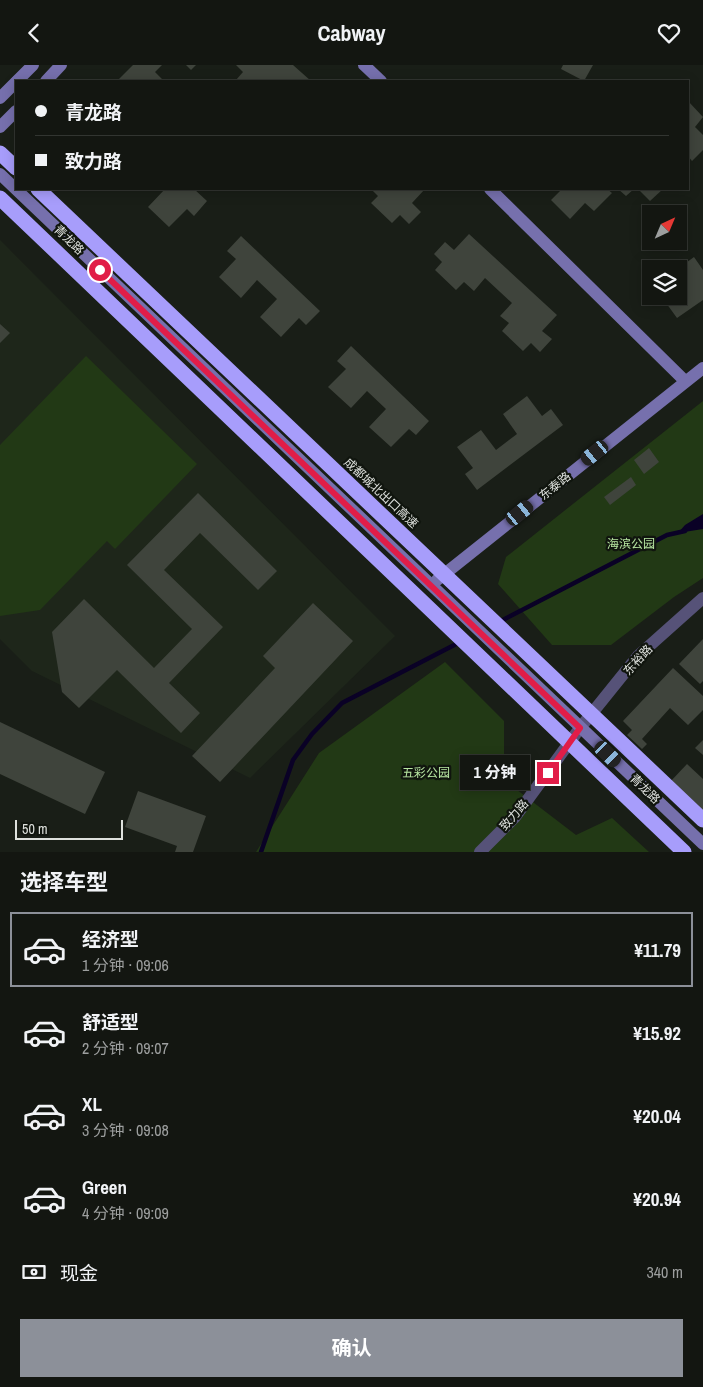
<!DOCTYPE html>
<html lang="zh">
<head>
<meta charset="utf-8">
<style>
  body { margin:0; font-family:"Archivo Narrow","Noto Sans SC",sans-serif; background:#1c1f1a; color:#f1f3f6; height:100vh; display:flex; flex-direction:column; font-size:19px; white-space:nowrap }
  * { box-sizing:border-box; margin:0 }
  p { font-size:16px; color:#9d9f9f }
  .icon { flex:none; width:28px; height:28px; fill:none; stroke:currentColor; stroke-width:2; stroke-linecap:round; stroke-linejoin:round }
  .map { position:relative; height:787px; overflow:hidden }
  .panel { display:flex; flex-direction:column; background:#131611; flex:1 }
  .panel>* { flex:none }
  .banner { position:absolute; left:15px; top:15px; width:674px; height:110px; border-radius:0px; box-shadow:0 2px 12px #0003,0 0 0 1px #323531; display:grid; align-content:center; height:110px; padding:0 20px; background:#131611 }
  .needle { width:32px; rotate:44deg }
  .fabs { position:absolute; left:642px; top:140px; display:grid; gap:10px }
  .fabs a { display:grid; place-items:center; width:45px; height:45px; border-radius:0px; background:#131611; box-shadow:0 2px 12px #0003,0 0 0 1px #323531; font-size:25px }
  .scale { position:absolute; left:15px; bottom:12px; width:108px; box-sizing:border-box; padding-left:5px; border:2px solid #dee1dd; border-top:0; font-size:14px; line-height:18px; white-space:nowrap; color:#dee1dd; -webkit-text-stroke:4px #10150e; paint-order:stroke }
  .end { position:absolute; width:22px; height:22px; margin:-11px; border:6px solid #e11d48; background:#fff; box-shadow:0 0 0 2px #fff }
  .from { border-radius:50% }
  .bubble { position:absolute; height:35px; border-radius:0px; background:#131611; box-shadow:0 2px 12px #0003,0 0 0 1px #323531; font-size:16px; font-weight:700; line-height:35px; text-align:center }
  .car { position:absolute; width:15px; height:30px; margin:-15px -8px; border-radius:6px; box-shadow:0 0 4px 1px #0007; background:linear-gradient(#222 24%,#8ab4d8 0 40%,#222 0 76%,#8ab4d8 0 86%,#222 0) }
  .banner b { display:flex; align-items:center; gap:18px; height:48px; font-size:19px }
  .banner b+b { border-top:1px solid #323531 }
  .banner i { width:12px; height:12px; background:#f1f3f6 }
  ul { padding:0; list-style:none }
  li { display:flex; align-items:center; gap:15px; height:75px; margin:0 10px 8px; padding:0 10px; border:2px solid transparent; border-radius:0px }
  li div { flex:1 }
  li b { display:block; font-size:19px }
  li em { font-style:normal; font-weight:700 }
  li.active { border-color:#8c9099 }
  li>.icon { width:45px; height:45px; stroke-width:1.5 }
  h2 { padding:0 20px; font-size:22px; line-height:60px }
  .pay { display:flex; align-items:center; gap:12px; height:55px; padding:0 20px; font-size:19px }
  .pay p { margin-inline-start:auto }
  .button { display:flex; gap:10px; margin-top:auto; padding:10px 20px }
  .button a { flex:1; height:58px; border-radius:0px; background:#8c9099; color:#fff; font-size:20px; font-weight:700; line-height:58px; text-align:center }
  header { display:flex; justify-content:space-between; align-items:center; height:65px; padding:0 20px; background:#131611; font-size:22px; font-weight:700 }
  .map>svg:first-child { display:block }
  .built { fill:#1e261a }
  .green { fill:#223915 }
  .water { fill:#0a0126 }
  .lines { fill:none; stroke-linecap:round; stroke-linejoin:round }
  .stream { stroke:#0a0126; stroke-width:4.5 }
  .building { fill:#3f443c }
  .street { stroke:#565278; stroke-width:12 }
  .secondary { stroke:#7670ad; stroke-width:12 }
  .highway { stroke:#a79dfb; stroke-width:15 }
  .highway-bridge { stroke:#a79dfb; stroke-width:15 }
  .route { stroke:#e11d48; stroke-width:6 }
  .labels { text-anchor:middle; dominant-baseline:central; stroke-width:4.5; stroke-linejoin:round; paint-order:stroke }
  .street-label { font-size:12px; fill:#dee1dd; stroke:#10150e }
  .park-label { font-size:12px; fill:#b8e7a2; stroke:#10150e }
</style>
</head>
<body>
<header><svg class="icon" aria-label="back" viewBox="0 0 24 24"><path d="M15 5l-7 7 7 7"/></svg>Cabway<svg class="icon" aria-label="heart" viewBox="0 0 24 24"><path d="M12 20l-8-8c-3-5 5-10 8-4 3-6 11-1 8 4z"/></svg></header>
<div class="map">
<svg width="703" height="787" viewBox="0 0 703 787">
  <rect width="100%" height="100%" fill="#191e17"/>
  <polygon class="built" points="0,175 395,571 250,713 32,606 0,574"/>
  <g class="green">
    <polygon points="86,291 197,399 115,484 107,476 40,545 0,551 0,380"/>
    <polygon points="703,336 703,513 674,532 611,580 552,580 498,519 506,492"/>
    <polygon points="445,597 504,656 504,715 576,770 612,753 649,787 256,787 319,688"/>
  </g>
  <polygon class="water" points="703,449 703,464 678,468 685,460"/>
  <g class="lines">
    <g class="stream">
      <polyline points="499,557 667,470 685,466"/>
      <polyline points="261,787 293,695 312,669 342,638 460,577"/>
    </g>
  </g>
  <g class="building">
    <polygon points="133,0 162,0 155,7 164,16 117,16"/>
    <polygon points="186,0 196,0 191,5"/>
    <polygon points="236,0 293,0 311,16 238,16 236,15 243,7"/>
    <polygon points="563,0 593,0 584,16 561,4"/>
    <polygon points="688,36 703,52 695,62 703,70 703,85 692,96 688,91"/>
    <polygon points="165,124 194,124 207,136 194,151 187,144 169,162 148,142"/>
    <polygon points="371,124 425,124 412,138 421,147 409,159 400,150 392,158 371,138 378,131"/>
    <polygon points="562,124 607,124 612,128 594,146 585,138 570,154 551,135"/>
    <polygon points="618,124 634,124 626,131"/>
    <polygon points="638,124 663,124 650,136"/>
    <polygon points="469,169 557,250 542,266 552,274 540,287 531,278 523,286 502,266 509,258 500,251 512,238 485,213 474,226 464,217 456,225 435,205 442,197 434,189 445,177 454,185"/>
    <polygon points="241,171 320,246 306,260 299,253 281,272 260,252 277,234 257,215 241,233 219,212 236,194 227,186"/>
    <polygon points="694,192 703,205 703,235 677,253 661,231 679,231 679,203"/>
    <polygon points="0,259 10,268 0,278"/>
    <polygon points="351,281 429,356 416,370 409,364 391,382 369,362 386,344 367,326 351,343 328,322 346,304 337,296"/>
    <polygon points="527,331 542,351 551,344 563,360 477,425 465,409 473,403 457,382 481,365 496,385 517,369 503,349"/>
    <polygon points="649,383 659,397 644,409 634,395"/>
    <polygon points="631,412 636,420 610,440 604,432"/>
    <polygon points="198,428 277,506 258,525 200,468 164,505 223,562 169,618 200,648 181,668 117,605 79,643 62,627 52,567 84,534 154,603 192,564 127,500"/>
    <polygon points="313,538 353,576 220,717 192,691 275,603 263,591"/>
    <polygon points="703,574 703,616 700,619 679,599"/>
    <polygon points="673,603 703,631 703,645 688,660 670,643 642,674 647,679 642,684 627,670 632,665 623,656"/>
    <polygon points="0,657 105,707 85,749 0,709"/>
    <polygon points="703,675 703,690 695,683"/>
    <polygon points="687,699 703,714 703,748 670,717"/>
    <polygon points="138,726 206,751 193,787 175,787 177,781 125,762"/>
  </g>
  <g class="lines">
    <polyline class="street" points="480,787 515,752 580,663 638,591 703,533"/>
    <g class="secondary">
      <polyline points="364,0 381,16"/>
      <polyline points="17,16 33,0"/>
      <polyline points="46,16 61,0"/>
      <polyline points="0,33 16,17"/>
      <polyline points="0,62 16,46"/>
      <polyline points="0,109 703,779"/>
      <polyline points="490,124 685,316"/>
      <polyline points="437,515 703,303"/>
    </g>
    <polyline class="highway" points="0,88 16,103"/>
    <g class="highway-bridge">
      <polyline points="38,124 703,755"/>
      <polyline points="0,133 684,787"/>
    </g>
  </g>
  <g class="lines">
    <polyline class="route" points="100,205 580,663 548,708"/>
  </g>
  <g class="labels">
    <g class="street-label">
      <text transform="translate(69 175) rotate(44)">青龙路</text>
      <text transform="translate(555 421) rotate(-39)">东泰路</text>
      <text transform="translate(381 428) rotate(43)">成都城北出口高速</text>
      <text transform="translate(638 595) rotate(-47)">东裕路</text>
      <text transform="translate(645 724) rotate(44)">青龙路</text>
      <text transform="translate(514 750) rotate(-49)">致力路</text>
    </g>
    <g class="park-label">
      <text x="631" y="479">海滨公园</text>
      <text x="426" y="708">五彩公园</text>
    </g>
  </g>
</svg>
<div class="fabs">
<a><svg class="needle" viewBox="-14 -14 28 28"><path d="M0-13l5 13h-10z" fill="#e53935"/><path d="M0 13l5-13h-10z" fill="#9d9f9f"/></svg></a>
<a><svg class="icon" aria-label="layers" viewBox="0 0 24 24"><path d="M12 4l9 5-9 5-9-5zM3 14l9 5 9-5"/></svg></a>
</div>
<div class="scale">50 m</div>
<i class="end from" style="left:100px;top:205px"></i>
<i class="end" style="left:548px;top:708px"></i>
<div class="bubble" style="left:460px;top:690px;width:70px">1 分钟</div>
<i class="car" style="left:595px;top:388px;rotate:231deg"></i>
<i class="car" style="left:520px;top:448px;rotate:51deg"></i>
<i class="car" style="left:608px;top:689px;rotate:134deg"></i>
<div class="banner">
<b><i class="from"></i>青龙路</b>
<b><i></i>致力路</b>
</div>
</div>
<section class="panel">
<h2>选择车型</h2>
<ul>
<li class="active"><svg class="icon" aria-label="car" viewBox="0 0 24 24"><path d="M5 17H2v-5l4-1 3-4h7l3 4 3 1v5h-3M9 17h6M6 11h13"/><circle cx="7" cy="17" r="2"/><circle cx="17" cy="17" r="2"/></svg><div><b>经济型</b><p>1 分钟 · 09:06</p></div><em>¥11.79</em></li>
<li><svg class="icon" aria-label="car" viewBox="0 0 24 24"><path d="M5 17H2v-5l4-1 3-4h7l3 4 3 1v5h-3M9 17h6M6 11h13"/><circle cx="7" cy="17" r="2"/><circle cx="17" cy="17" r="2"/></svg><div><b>舒适型</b><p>2 分钟 · 09:07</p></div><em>¥15.92</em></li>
<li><svg class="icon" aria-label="car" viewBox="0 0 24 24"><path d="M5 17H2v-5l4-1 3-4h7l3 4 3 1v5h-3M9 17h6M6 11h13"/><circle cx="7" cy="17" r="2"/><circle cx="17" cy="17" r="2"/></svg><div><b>XL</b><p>3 分钟 · 09:08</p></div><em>¥20.04</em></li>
<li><svg class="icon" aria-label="car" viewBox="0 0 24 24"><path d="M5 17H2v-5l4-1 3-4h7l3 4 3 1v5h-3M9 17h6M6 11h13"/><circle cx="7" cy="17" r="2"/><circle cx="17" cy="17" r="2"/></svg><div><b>Green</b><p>4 分钟 · 09:09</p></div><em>¥20.94</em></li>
</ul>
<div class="pay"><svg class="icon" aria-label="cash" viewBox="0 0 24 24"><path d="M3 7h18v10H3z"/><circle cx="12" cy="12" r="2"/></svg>现金<p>340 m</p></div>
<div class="button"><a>确认</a></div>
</section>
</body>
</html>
